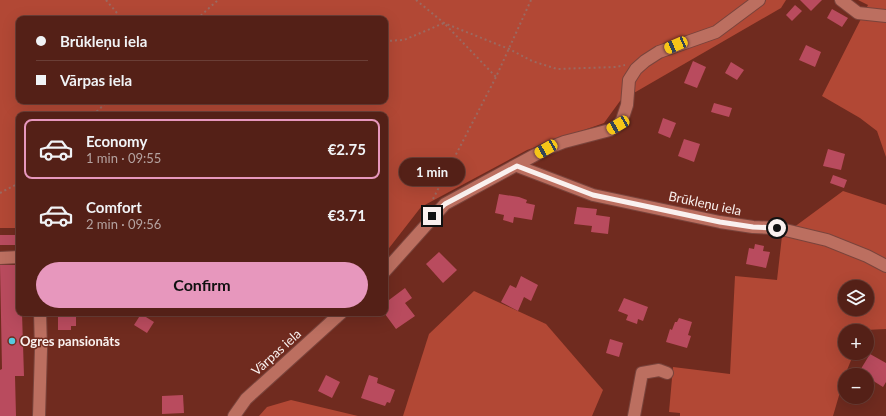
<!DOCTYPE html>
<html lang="en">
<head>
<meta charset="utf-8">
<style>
  body { margin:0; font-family:Lato,sans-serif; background:#5a2820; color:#f1f3f6; height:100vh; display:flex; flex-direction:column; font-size:15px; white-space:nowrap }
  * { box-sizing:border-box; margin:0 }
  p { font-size:13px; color:#b5a3a1 }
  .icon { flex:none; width:22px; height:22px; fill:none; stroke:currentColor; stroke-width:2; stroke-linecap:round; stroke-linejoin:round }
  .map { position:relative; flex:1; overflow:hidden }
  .sheet { position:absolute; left:16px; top:112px; width:372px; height:204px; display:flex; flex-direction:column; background:#542017; border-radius:8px; box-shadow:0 4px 16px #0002,0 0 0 1px #6a3e36 }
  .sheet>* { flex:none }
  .top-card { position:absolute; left:16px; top:16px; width:372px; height:88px; border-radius:8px; box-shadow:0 4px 16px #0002,0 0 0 1px #6a3e36; display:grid; align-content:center; height:88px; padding:0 20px; background:#542017 }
  .tools { position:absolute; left:838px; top:280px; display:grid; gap:8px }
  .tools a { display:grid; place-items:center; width:36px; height:36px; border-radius:50%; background:#542017; box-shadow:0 4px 16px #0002,0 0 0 1px #6a3e36; font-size:20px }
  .end { position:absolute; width:18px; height:18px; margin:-9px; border:5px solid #faf1ef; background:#111; box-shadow:0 0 0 2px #111 }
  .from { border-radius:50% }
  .bubble { position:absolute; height:28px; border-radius:14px; background:#542017; box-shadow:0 4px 16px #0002,0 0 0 1px #6a3e36; font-size:13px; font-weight:700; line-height:28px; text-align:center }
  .car { position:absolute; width:12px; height:24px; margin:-12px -6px; border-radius:5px; box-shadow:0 0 3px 1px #0007; background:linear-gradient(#f5c518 24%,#345 0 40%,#f5c518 0 76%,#345 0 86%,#f5c518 0) }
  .top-card b { display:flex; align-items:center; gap:14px; height:38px; font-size:15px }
  .top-card b+b { border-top:1px solid #6a3e36 }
  .top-card i { width:10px; height:10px; background:#f1f3f6 }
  ul { padding:7px 0 0; list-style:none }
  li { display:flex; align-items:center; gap:12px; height:60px; margin:0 8px 6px; padding:0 12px; border:2px solid transparent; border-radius:8px }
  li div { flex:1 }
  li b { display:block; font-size:15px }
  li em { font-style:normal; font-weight:700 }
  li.selected { border-color:#e797bd }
  li>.icon { width:36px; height:36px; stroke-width:1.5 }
  .button { display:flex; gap:8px; margin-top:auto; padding:8px 20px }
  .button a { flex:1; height:46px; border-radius:24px; background:#e797bd; color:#111; font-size:16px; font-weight:700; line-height:46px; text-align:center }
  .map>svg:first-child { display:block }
  .forest { fill:#b24835; fill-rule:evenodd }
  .building { fill:#b94b5e }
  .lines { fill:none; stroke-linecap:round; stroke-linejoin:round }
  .minor-casing { stroke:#7a443c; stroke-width:14 }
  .path { stroke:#9b6960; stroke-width:2; stroke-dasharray:2 3; stroke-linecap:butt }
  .minor { stroke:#bc6f60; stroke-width:12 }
  .route { stroke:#faf1ef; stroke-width:5 }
  .poi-dot { fill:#55cadf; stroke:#702b1f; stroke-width:1.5 }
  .labels { text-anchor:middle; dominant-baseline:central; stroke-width:3; stroke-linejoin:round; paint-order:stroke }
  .street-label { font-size:13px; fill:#faf1ef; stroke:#702b1f }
  .poi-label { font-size:13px; font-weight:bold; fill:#faf1ef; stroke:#702b1f; text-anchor:start }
</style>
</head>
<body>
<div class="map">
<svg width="886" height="416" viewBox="0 0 886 416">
  <rect width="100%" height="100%" fill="#702b1f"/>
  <g class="forest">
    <path d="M0 0H786L781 8 620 101 604 123 527 150 421 207 386 252 385 115H19V228H0ZM19 19H385V101H19Z"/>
    <polygon points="858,0 886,0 886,157 877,131 860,118 822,96 868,5"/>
    <path d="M843 191 886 205V329L845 331V353H854L845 375 833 416H680V413L669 412 673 367 730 374 735 276 777 280 782 236ZM845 287H867V309H845Z"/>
    <polygon points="474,291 546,324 603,390 592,416 403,416 429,334"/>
    <polygon points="291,400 358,416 259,416 267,407"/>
  </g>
  <g class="building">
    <polygon points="800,0 822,0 811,11"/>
    <polygon points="795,5 802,11 792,21 786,15"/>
    <polygon points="832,9 848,18 842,27 827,18"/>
    <polygon points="806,45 821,52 815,67 799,60"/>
    <polygon points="693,61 706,67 697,88 684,83"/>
    <polygon points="731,62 744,70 737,80 725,73"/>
    <polygon points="714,103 732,108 729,117 711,112"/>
    <polygon points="663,118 676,123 670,138 658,133"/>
    <polygon points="684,139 700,144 694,162 678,156"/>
    <polygon points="828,149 845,154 841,170 823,166"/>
    <polygon points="833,175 847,180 844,188 830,183"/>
    <polygon points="499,194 519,197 527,200 526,203 535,205 532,220 514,217 513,223 503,220 504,215 495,213"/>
    <polygon points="577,207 597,209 596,215 610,217 608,234 591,232 592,226 574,224"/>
    <rect x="0" y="235" width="19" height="10"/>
    <polygon points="755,244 764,246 763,251 770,252 766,268 746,264 749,248 754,249"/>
    <polygon points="439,252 457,270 443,283 426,264"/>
    <polygon points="0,265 19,265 19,313 22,313 24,376 15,376 16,416 0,416 0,370 2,369"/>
    <polygon points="521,276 538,285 531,301 524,297 518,311 501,302 510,285 516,288"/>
    <polygon points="405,288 412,298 405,303 415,316 396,329 385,314 385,303"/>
    <polygon points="624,298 648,307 643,321 638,319 637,324 626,320 628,315 618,311"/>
    <polygon points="58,313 72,313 72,316 76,316 76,326 71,326 71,330 58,330"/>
    <polygon points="141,314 154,322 147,333 134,325"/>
    <polygon points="679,318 692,322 688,335 691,336 687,348 666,342 670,329 672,330 675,322 677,322"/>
    <polygon points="610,339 623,343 619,357 606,353"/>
    <polygon points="870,354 886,363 886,382 883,387 867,377 867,375 859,372"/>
    <polygon points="326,375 340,382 332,398 318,391"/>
    <polygon points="369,375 378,378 377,383 395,390 390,403 387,402 385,406 361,398"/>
    <polygon points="183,395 184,413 162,414 162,396"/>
  </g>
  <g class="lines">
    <g class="minor-casing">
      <g id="minor">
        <polyline points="841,0 858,13 886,16"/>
        <polyline points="517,166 593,195 720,222 753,227 777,228 827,240 867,256 886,266"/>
        <polyline points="0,258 19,257"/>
        <polyline points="385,271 445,204 546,149 564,142 610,130 618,125 622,120 627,105 629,80 636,69 645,61 659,52 716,32 759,0"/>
        <polyline points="39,416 41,349 40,313"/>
        <polyline points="234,416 246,399 341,313"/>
        <polyline points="634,416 642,373 659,370 667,373"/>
      </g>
    </g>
    <g class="path">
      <polyline points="106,0 122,19"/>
      <polyline points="416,0 444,23 509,49 532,61 557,69 616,67 625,65"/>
      <polyline points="197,19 218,0"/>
      <polyline points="385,41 404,40 444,23 496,77"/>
      <polyline points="93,115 108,101"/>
      <polyline points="0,193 19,183"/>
      <polyline points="433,199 496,77 531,0"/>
    </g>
    <use href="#minor" class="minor"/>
  </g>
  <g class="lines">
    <polyline class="route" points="432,216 445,204 517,166 593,195 720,222 753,227 777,228"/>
  </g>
  <circle class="poi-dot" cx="12" cy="341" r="4"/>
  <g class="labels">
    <g class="street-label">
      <text transform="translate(705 203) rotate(12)">Brūkleņu iela</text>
      <text transform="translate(276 352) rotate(-42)">Vārpas iela</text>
    </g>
    <g class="poi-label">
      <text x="20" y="341">Ogres pansionāts</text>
    </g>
  </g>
</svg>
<div class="tools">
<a><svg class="icon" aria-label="layers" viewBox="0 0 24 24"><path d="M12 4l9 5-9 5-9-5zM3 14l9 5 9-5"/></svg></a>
<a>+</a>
<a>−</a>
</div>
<i class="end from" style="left:777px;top:228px"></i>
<i class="end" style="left:432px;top:216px"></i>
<div class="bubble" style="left:399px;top:158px;width:66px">1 min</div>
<i class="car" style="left:676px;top:45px;rotate:247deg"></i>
<i class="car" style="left:618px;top:125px;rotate:240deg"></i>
<i class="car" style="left:546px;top:149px;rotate:240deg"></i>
<div class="top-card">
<b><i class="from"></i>Brūkleņu iela</b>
<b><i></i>Vārpas iela</b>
</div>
<section class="sheet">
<ul>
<li class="selected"><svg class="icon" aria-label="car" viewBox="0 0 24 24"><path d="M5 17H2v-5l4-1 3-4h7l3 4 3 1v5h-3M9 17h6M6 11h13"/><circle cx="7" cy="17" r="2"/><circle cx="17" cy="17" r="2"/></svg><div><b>Economy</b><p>1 min · 09:55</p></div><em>€2.75</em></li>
<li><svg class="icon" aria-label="car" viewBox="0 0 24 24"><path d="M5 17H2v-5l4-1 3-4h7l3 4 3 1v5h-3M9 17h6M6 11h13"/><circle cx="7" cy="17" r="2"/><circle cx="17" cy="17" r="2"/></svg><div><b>Comfort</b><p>2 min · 09:56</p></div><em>€3.71</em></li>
</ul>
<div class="button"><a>Confirm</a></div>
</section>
</div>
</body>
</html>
